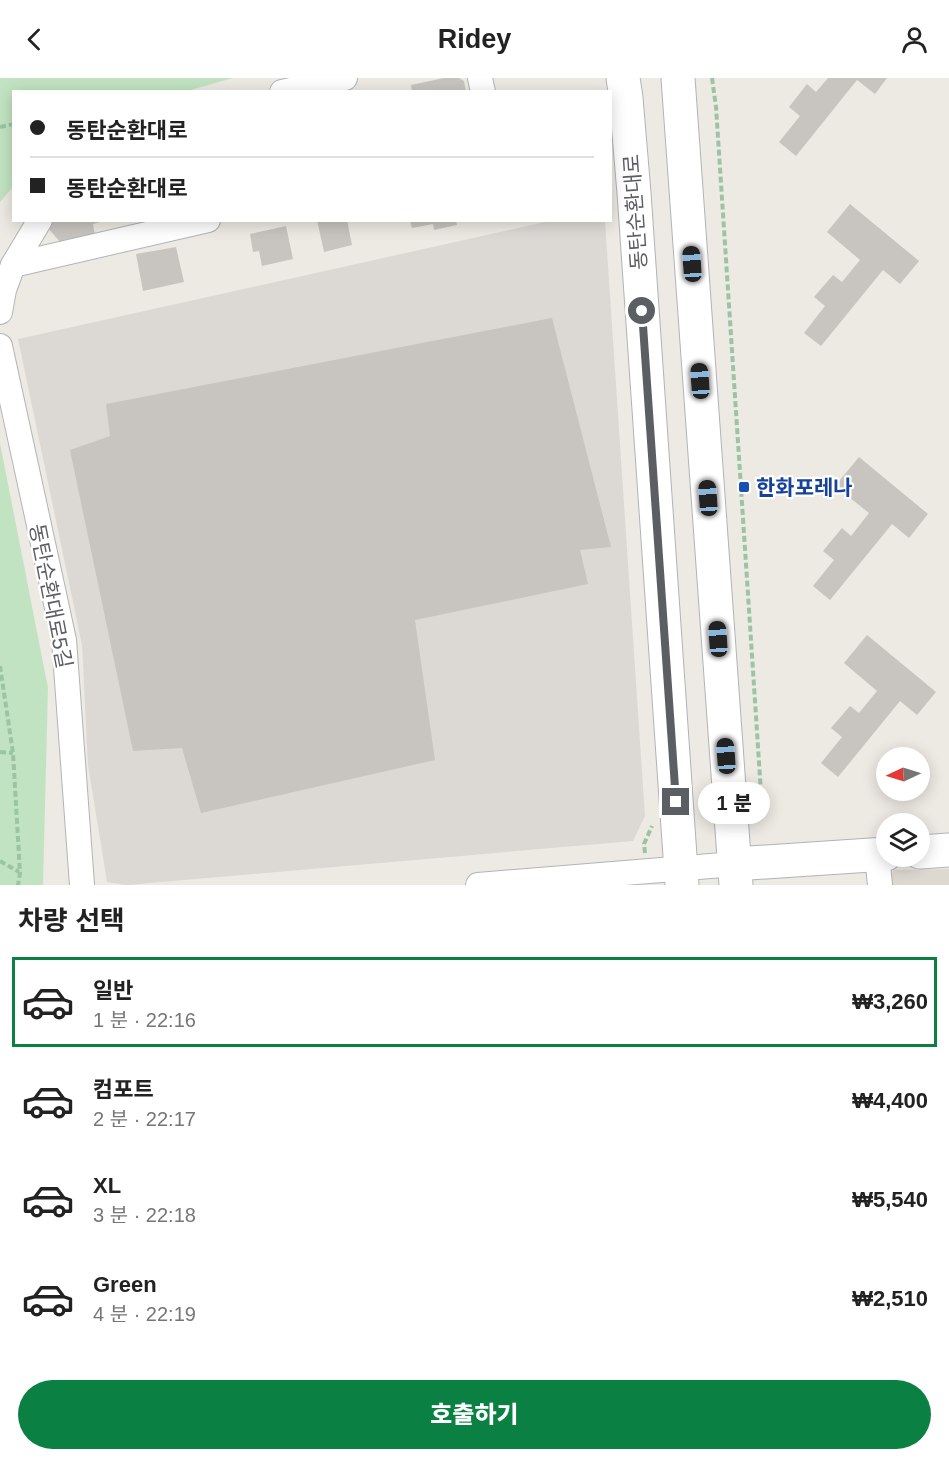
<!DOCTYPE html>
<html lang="ko">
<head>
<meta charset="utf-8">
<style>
  body { margin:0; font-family:Arial,"Noto Sans KR",sans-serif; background:#f6f6f6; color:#222; height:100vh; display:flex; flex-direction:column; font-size:22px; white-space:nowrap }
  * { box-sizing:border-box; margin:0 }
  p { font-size:20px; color:#767676 }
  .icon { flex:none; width:33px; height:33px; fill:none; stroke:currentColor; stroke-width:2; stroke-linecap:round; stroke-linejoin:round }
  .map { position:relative; height:807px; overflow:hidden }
  .details { display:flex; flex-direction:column; background:#fff; flex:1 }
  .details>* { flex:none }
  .hud { position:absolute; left:12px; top:12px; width:600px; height:132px; border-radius:0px; box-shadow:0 3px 15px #0003; display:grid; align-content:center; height:132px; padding:0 18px; background:#fff }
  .needle { width:39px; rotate:266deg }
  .tools { position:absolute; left:876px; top:669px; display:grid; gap:12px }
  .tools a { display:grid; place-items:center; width:54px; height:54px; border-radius:50%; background:#fff; box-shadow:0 3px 15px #0003; font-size:30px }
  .end { position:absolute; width:27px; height:27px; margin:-14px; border:8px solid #5b5f63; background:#fff; box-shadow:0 0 0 3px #fff }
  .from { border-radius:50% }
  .bubble { position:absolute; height:42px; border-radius:21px; background:#fff; box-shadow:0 3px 15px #0003; font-size:20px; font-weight:800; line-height:42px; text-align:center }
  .car { position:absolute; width:18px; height:36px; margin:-18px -9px; border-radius:8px; box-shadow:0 0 4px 2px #0007; background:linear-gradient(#222 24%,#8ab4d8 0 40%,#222 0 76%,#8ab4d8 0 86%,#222 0) }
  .hud b { display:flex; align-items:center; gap:21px; height:57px; font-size:22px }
  .hud b+b { border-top:2px solid #e0e0e0 }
  .hud i { width:15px; height:15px; background:#222 }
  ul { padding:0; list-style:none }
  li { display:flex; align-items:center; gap:18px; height:90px; margin:0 12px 9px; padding:0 6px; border:3px solid transparent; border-radius:0px }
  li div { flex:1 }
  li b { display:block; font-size:22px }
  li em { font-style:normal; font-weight:800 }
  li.active { border-color:#0b8043 }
  li>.icon { width:54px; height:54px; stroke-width:1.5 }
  h2 { padding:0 18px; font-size:27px; line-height:72px }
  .button { display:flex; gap:12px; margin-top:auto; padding:12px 18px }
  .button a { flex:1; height:69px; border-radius:36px; background:#0b8043; color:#fff; font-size:24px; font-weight:800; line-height:69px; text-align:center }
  header { display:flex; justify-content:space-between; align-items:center; height:78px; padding:0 18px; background:#fff; font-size:27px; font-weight:800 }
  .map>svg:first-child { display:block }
  .industrial { fill:#dcd9d5 }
  .education { fill:#ddd9d1 }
  .green { fill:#c2e3c1 }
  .building { fill:#c8c5c0 }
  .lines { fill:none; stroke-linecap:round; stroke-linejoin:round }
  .street-casing { stroke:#b1b4b7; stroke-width:26 }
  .secondary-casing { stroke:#b0b3b7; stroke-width:35 }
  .path { stroke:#9bc4a5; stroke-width:4; stroke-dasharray:6 3; stroke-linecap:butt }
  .street { stroke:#fff; stroke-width:24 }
  .secondary { stroke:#fff; stroke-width:33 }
  .route { stroke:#5b5f63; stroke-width:8 }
  .transit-dot { fill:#1a4fb4; stroke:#fff; stroke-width:2 }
  .labels { text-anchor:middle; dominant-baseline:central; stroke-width:4.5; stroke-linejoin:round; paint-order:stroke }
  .street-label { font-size:21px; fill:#5b5f63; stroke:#fff }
  .transit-label { font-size:21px; font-weight:bold; fill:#164399; stroke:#fff; text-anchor:start }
</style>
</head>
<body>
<header><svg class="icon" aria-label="back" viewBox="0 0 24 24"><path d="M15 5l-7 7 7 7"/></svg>Ridey<svg class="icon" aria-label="person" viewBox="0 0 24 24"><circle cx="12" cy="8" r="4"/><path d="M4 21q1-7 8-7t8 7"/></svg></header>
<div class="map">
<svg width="949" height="807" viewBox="0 0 949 807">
  <rect width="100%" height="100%" fill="#edeae3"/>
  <polygon class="industrial" points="550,143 605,143 645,738 633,763 127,807 107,804 88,687 82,567 18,261"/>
  <polygon class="education" points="949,791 949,807 885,807 894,792"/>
  <g class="green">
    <polygon points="0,0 233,0 187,13 14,14 13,109 0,124"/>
    <polygon points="0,365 48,610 43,807 0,807"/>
  </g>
  <g class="building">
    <polygon points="444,0 459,0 464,3 466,14 412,14 411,7"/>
    <polygon points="828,0 887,0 875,16 857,2 796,78 779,64 800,38 789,29 807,6 816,14"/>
    <polygon points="850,126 919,183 900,206 883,192 821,268 804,255 825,228 814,219 833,197 842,204 860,182 827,154"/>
    <polygon points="54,142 103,142 103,143 93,146 95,157 60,164 48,150"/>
    <polygon points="317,142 347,142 352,167 324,174"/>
    <polygon points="410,142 456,142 457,147 434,152 433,146 412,150"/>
    <polygon points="286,148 293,181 262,188 259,173 253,174 250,156"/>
    <polygon points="176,169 184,204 143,213 136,176"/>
    <polygon points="552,240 611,469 580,472 588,506 415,542 435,682 201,735 182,670 133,673 70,372 110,358 106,326"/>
    <polygon points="859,379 928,436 909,460 892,446 830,522 813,508 834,482 823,473 842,450 851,458 869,435 835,408"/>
    <polygon points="867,557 936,614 917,637 900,623 838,699 821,685 842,659 831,650 850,628 859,635 877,613 844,585"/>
  </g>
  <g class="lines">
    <g class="street-casing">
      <g id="street">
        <polyline points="480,0 483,14"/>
        <polyline points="282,14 345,0"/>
        <polyline points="13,187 208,142"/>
        <polyline points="0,234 4,212 13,187 40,142"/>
        <polyline points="0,268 64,562 82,807"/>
        <polyline points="877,777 880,807"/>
        <polyline points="478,807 735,786"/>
      </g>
    </g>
    <g class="secondary-casing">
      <g id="secondary">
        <polyline points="623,0 626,20 634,115 682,807"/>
        <polyline points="678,0 736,807"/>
        <polyline points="920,774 949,772"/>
        <polyline points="735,786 886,776"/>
      </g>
    </g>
    <g class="path">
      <polyline points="712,0 716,29 762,730 759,744"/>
      <polyline points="0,49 14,46"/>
      <polyline points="0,588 13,675 20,795 18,807"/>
      <polyline points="0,674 13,675"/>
      <polyline points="645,775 644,766 652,748"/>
      <polyline points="0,783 19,794"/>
    </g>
    <use href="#street" class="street"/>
    <use href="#secondary" class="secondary"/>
  </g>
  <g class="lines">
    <polyline class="route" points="642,233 676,724"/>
  </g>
  <rect class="transit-dot" x="738" y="403" width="12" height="12" rx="3"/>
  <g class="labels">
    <g class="street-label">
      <text transform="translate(635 134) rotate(-94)">동탄순환대로</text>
      <text transform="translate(51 518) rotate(79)">동탄순환대로5길</text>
    </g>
    <g class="transit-label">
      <text x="756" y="409">한화포레나</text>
    </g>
  </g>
</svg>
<div class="tools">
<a><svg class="needle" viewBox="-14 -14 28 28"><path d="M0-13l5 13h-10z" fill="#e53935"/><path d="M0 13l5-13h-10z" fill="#767676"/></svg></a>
<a><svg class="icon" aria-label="layers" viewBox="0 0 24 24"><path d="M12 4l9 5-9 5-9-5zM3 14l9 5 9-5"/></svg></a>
</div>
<i class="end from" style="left:642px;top:233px"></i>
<i class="end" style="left:676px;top:724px"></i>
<div class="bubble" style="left:698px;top:704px;width:72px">1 분</div>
<i class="car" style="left:692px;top:186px;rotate:356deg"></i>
<i class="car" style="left:700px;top:303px;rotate:356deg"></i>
<i class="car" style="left:708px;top:420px;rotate:356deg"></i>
<i class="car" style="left:718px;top:561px;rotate:356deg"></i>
<i class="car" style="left:726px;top:678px;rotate:356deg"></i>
<div class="hud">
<b><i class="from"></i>동탄순환대로</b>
<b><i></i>동탄순환대로</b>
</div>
</div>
<section class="details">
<h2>차량 선택</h2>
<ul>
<li class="active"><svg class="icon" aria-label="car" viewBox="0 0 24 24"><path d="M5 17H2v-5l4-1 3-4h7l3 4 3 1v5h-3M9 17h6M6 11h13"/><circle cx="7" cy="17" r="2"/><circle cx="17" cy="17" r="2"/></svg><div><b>일반</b><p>1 분 · 22:16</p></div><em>₩3,260</em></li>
<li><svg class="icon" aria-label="car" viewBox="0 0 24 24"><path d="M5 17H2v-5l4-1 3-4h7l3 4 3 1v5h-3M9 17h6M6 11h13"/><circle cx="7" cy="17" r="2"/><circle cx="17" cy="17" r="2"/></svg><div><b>컴포트</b><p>2 분 · 22:17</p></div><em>₩4,400</em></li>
<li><svg class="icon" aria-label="car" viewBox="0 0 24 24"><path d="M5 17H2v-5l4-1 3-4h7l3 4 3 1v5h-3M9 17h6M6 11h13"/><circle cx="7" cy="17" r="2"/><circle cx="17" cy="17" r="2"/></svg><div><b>XL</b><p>3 분 · 22:18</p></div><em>₩5,540</em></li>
<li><svg class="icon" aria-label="car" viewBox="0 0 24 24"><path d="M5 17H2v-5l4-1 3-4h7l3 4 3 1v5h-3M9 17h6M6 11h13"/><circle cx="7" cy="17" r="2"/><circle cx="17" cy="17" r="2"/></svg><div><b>Green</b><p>4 분 · 22:19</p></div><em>₩2,510</em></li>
</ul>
<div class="button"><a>호출하기</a></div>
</section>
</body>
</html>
